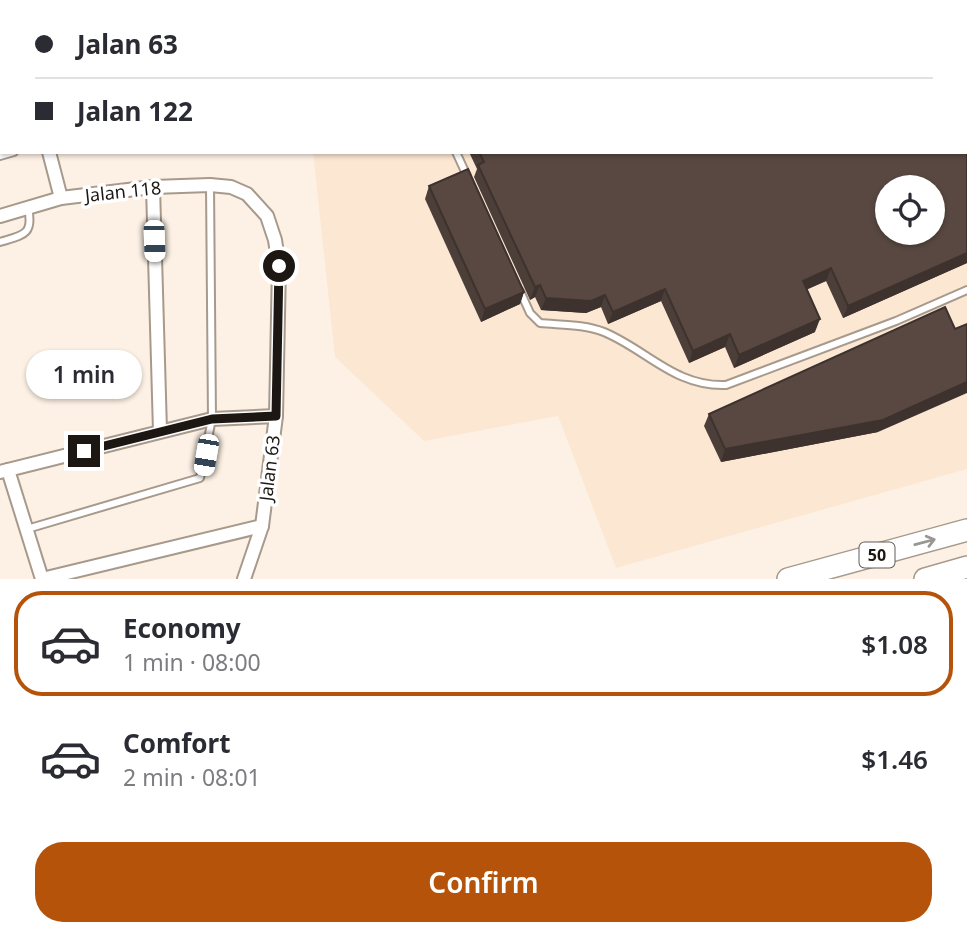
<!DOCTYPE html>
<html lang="en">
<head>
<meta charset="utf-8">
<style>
  body { margin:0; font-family:"Noto Sans",sans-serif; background:#f2f2f3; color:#2b2b33; height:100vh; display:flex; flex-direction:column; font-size:26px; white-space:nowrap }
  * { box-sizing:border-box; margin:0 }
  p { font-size:23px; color:#7c7c81 }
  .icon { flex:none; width:38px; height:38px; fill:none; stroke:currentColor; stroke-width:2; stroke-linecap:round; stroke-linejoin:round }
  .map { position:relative; height:579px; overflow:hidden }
  .side { display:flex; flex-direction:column; background:#fff; flex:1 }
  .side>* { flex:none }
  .banner { position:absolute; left:0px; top:0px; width:968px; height:154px; box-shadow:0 2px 5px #0004; display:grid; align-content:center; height:154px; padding:0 35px; background:#fff }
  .tools { position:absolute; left:875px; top:175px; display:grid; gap:14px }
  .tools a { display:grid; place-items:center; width:70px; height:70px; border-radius:50%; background:#fff; box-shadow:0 2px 5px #0004; font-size:35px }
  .end { position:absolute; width:32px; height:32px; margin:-16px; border:9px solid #1c1712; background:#fff; box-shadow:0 0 0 4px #fff }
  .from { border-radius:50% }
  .bubble { position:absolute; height:49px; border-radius:24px; background:#fff; box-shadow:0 2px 5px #0004; font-size:23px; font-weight:600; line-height:49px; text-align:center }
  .car { position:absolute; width:21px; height:42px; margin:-21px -10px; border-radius:9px; box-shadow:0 0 5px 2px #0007; background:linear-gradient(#fff 24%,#345 0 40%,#fff 0 76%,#345 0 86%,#fff 0) }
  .banner b { display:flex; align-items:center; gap:24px; height:66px; font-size:26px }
  .banner b+b { border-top:2px solid #e1e1e2 }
  .banner i { width:18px; height:18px; background:#2b2b33 }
  ul { padding:12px 0 0; list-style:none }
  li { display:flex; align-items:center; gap:21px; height:105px; margin:0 14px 10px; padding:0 21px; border:4px solid transparent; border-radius:28px }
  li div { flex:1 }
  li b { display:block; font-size:26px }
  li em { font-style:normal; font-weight:600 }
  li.current { border-color:#b45309 }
  li>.icon { width:63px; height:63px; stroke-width:1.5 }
  .action { display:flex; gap:14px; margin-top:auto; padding:14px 35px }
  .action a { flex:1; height:80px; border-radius:28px; background:#b45309; color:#fff; font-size:28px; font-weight:600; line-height:80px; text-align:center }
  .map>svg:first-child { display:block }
  .built { fill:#fce7d3 }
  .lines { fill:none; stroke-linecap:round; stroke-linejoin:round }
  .service-casing { stroke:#a79a8c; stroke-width:10 }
  .minor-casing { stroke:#a79a8c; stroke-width:16 }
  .trunk-casing { stroke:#a79a8c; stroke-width:24 }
  .service { stroke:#fff; stroke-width:6 }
  .minor { stroke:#fff; stroke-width:12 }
  .trunk { stroke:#fff; stroke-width:21 }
  .wall { fill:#4c3e38 }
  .shaded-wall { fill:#3e322e }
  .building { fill:#584841; stroke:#3e322e; stroke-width:2; fill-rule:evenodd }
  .oneway { stroke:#999794 }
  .route { stroke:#1c1712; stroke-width:9 }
  .labels { text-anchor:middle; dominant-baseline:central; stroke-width:7; stroke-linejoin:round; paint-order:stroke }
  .shield { fill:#fff; stroke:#605d59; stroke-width:2 }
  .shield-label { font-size:16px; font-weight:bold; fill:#1c1712 }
  .street-label { font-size:18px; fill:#1c1712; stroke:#fff }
</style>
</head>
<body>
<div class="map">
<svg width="967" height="579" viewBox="0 0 967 579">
  <rect width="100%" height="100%" fill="#fdf1e5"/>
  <g class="built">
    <polygon points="297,0 524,0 520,2"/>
    <polygon points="313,152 469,152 541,310 586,313 601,307 609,324 661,301 725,347 735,368 798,293 826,281 844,318 967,263 967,469 616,568 558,416 424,441 335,357"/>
  </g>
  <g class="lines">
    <g class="service-casing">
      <g id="service">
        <polyline points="402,0 402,2"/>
        <polyline points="963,0 964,2"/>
        <polyline points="966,7 967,9"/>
        <polyline points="0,34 2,33"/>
        <polyline points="456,152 467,176"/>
        <polyline points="0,156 14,152"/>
        <path d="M0 242C23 235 34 235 28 208"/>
        <path d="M520 291 530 313 540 323C561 325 584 324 604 332 647 350 675 387 726 385L896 321 967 290"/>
        <polyline points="27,529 200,478 212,419 210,185"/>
      </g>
    </g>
    <g class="minor-casing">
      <g id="minor">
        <polyline points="9,0 9,2"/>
        <polyline points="200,0 200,2"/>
        <polyline points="0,96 2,96"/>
        <polyline points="49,152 61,198"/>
        <polyline points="153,187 160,431"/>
        <polyline points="0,216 61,198 153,187 210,185 231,187 247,194 267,216 275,240 279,266 276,416 262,526 244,579"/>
        <polyline points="8,470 42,579"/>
        <polyline points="0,472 212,419 276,416"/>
        <polyline points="42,579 262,526"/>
      </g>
    </g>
    <g class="trunk-casing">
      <g id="trunk">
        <polyline points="788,579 967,530"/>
        <polyline points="925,579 967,567"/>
      </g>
    </g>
    <use href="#service" class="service"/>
    <use href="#minor" class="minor"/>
    <use href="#trunk" class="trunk"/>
  </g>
  <g class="wall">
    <polygon points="967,144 967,263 843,318 826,281 806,290 815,332 734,368 725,347 689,363 661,301 608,324 601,307 586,313 541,310 535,297 530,300 474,177 477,169 469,152 966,152"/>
    <polygon points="429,186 524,292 520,304 481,322 425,199"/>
    <polygon points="709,414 878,432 721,462 704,426"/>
  </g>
  <g class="shaded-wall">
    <polygon points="967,253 967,263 843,318 848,306"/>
    <polygon points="831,268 826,281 798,293 803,281"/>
    <polygon points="540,285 535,297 530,300 535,287"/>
    <polygon points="665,289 661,301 608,324 613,312"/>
    <polygon points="524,292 520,304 481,322 485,309"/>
    <polygon points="605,295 601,307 586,313 541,310 546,298"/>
    <polygon points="820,319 815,332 734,368 739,355"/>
    <polygon points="730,334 725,347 689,363 693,351"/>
    <polygon points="967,382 967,393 878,432 721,462 725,449"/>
  </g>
  <g class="building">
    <polygon points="501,0 941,0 942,2 498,2"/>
    <polygon points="966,54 967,56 967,114 966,115"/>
    <path d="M966 144H967V253L848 306 831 268 803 281 820 319 739 355 730 334 693 351 665 289 613 312 605 295 591 301 546 298 540 285 535 287 478 165 484 162 479 152H966ZM887 187H933V233H887Z"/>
    <polygon points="468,169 524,292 485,309 429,186"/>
    <polygon points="945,307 955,329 967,324 967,382 883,420 725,449 709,414"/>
  </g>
  <defs><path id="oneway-shaft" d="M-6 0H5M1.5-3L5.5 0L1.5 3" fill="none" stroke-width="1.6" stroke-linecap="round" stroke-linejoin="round" transform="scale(1.75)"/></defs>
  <use class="oneway" href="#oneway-shaft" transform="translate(925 542) rotate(-15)"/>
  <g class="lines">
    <polyline class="route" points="84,451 212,419 276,416 279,266"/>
  </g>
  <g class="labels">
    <rect class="shield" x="859.5" y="542.5" width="35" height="25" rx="5"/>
    <g class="shield-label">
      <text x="877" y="555">50</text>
    </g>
    <g class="street-label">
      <text transform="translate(123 191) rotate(-6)">Jalan 118</text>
      <text transform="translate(269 468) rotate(-83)">Jalan 63</text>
    </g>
  </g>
</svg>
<div class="tools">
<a><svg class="icon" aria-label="locate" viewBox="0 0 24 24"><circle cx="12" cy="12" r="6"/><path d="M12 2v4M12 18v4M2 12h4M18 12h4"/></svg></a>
</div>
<i class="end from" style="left:279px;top:266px"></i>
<i class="end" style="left:84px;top:451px"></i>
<div class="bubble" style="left:26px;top:350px;width:116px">1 min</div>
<i class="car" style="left:154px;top:241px;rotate:178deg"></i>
<i class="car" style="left:206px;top:455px;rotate:190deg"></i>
<div class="banner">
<b><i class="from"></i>Jalan 63</b>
<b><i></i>Jalan 122</b>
</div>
</div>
<section class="side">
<ul>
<li class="current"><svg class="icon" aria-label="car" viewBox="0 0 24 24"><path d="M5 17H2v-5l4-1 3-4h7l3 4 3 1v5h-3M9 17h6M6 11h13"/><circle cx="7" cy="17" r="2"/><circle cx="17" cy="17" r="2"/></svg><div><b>Economy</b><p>1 min · 08:00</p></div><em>$1.08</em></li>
<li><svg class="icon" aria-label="car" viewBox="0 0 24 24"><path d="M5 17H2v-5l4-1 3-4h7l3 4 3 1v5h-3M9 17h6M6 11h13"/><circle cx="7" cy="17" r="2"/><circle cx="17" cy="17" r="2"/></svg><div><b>Comfort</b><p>2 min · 08:01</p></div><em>$1.46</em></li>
</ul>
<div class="action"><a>Confirm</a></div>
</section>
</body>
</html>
